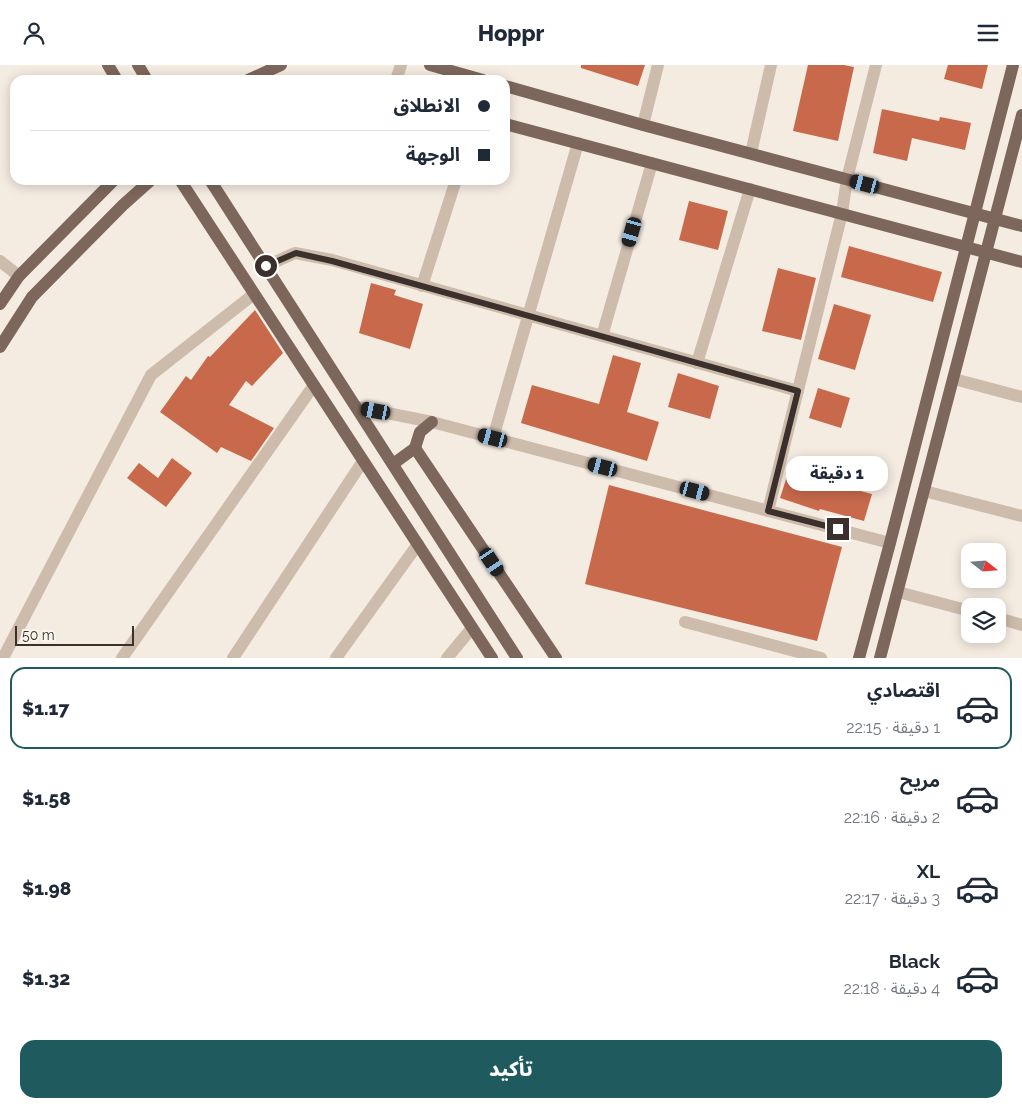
<!DOCTYPE html>
<html lang="ar">
<head>
<meta charset="utf-8">
<style>
  body { margin:0; font-family:Raleway,"Noto Sans Arabic",sans-serif; background:#f2f2f3; color:#1f2937; direction:rtl; height:100vh; display:flex; flex-direction:column; font-size:19px; white-space:nowrap }
  * { box-sizing:border-box; margin:0 }
  p { font-size:16px; color:#747a83 }
  .icon { flex:none; width:28px; height:28px; fill:none; stroke:currentColor; stroke-width:2; stroke-linecap:round; stroke-linejoin:round }
  .map { position:relative; height:593px; overflow:hidden; direction:ltr }
  .details { display:flex; flex-direction:column; background:#fff; flex:1 }
  .details>* { flex:none }
  .top-card { position:absolute; left:10px; top:10px; width:500px; height:110px; border-radius:15px; box-shadow:0 2px 12px #0003; direction:rtl; display:grid; align-content:center; height:110px; padding:0 20px; background:#fff }
  .needle { width:32px; rotate:107deg }
  .fabs { position:absolute; left:961px; top:478px; display:grid; gap:10px }
  .fabs a { display:grid; place-items:center; width:45px; height:45px; border-radius:10px; background:#fff; box-shadow:0 2px 12px #0003; font-size:25px }
  .scale { position:absolute; left:15px; bottom:12px; width:119px; box-sizing:border-box; padding-left:5px; border:2px solid #3b302b; border-top:0; font-size:14px; line-height:18px; white-space:nowrap; color:#3b302b; -webkit-text-stroke:4px #fbf5ee; paint-order:stroke }
  .end { position:absolute; width:22px; height:22px; margin:-11px; border:6px solid #3b302b; background:#fff; box-shadow:0 0 0 2px #fff }
  .from { border-radius:50% }
  .bubble { position:absolute; height:35px; border-radius:15px; background:#fff; box-shadow:0 2px 12px #0003; font-size:16px; font-weight:800; line-height:35px; text-align:center; direction:rtl }
  .car { position:absolute; width:15px; height:30px; margin:-15px -8px; border-radius:6px; box-shadow:0 0 4px 1px #0007; background:linear-gradient(#222 24%,#8ab4d8 0 40%,#222 0 76%,#8ab4d8 0 86%,#222 0) }
  .top-card b { display:flex; align-items:center; gap:18px; height:48px; font-size:19px }
  .top-card b+b { border-top:1px solid #e0e1e3 }
  .top-card i { width:12px; height:12px; background:#1f2937 }
  ul { padding:9px 0 0; list-style:none }
  li { display:flex; align-items:center; gap:15px; height:82px; margin:0 10px 8px; padding:0 10px; border:2px solid transparent; border-radius:15px }
  li div { flex:1 }
  li b { display:block; font-size:19px }
  li em { font-style:normal; font-weight:800 }
  li.active { border-color:#1f5a5e }
  li>.icon { width:45px; height:45px; stroke-width:1.5 }
  .action { display:flex; gap:10px; margin-top:auto; padding:10px 20px }
  .action a { flex:1; height:58px; border-radius:15px; background:#1f5a5e; color:#fff; font-size:20px; font-weight:800; line-height:58px; text-align:center }
  header { display:flex; justify-content:space-between; align-items:center; height:65px; padding:0 20px; background:#fff; font-size:22px; font-weight:800 }
  .map>svg:first-child { display:block }
  .building { fill:#c8694b }
  .lines { fill:none; stroke-linecap:round; stroke-linejoin:round }
  .minor { stroke:#cdbbac; stroke-width:12 }
  .major { stroke:#7d675c; stroke-width:12 }
  .route { stroke:#3b302b; stroke-width:6 }
</style>
</head>
<body>
<header><svg class="icon" aria-label="menu" viewBox="0 0 24 24"><path d="M4 6h16M4 12h16M4 18h16"/></svg>Hoppr<svg class="icon" aria-label="person" viewBox="0 0 24 24"><circle cx="12" cy="8" r="4"/><path d="M4 21q1-7 8-7t8 7"/></svg></header>
<div class="map">
<svg width="1022" height="593" viewBox="0 0 1022 593">
  <rect width="100%" height="100%" fill="#f4ebe1"/>
  <g class="building">
    <polygon points="581,0 645,0 638,21 581,3"/>
    <polygon points="808,0 844,0 854,2 838,76 793,66"/>
    <polygon points="948,0 988,0 982,24 944,14"/>
    <polygon points="882,44 939,56 940,52 971,58 965,85 912,73 907,96 873,88"/>
    <polygon points="689,136 728,146 718,185 679,175"/>
    <polygon points="849,181 942,207 933,237 841,212"/>
    <polygon points="778,203 816,213 801,275 762,266"/>
    <polygon points="371,218 396,225 394,230 423,239 410,284 359,268"/>
    <polygon points="834,239 871,250 855,305 818,294"/>
    <polygon points="255,245 283,288 252,321 246,316 229,340 274,363 251,396 221,382 217,388 160,347 186,311 191,315 208,291 210,292"/>
    <polygon points="613,290 641,298 627,347 659,357 647,396 521,358 532,320 599,339"/>
    <polygon points="678,308 719,321 710,354 668,342"/>
    <polygon points="818,323 850,333 841,363 809,353"/>
    <polygon points="172,393 192,408 166,442 127,413 139,398 158,413"/>
    <polygon points="789,405 834,419 872,429 864,456 820,444 819,446 780,433"/>
    <polygon points="609,420 842,482 817,576 585,519"/>
  </g>
  <g class="lines">
    <g class="minor">
      <polyline points="396,15 401,0"/>
      <polyline points="643,60 658,0"/>
      <polyline points="751,88 771,0"/>
      <polyline points="0,196 19,211"/>
      <polyline points="266,201 295,188 332,195 798,326"/>
      <polyline points="422,221 456,115"/>
      <polyline points="602,271 652,98"/>
      <polyline points="697,298 750,124"/>
      <polyline points="954,314 1022,332"/>
      <polyline points="357,342 432,357 890,478"/>
      <polyline points="493,373 578,78"/>
      <polyline points="924,426 1022,451"/>
      <polyline points="768,446 842,148 847,114 876,0"/>
      <polyline points="898,527 970,546"/>
      <polyline points="998,553 1022,560"/>
      <polyline points="685,557 821,593"/>
      <polyline points="3,593 151,310 254,229"/>
      <polyline points="122,593 314,320"/>
      <polyline points="233,593 363,396"/>
      <polyline points="336,593 418,479"/>
      <polyline points="447,593 472,563"/>
    </g>
    <g class="major">
      <polyline points="108,0 117,15"/>
      <polyline points="138,0 147,15"/>
      <polyline points="430,0 483,15"/>
      <polyline points="248,15 281,0"/>
      <polyline points="505,21 643,60 1022,161"/>
      <polyline points="505,59 1022,197"/>
      <polyline points="180,115 492,593"/>
      <polyline points="210,115 517,593"/>
      <polyline points="0,239 19,211 114,115"/>
      <polyline points="0,282 32,232 123,140 151,115"/>
      <polyline points="415,383 556,593"/>
      <polyline points="393,399 415,383 420,367 432,357"/>
      <polyline points="859,593 890,478 1013,0"/>
      <polyline points="880,593 1022,50"/>
    </g>
  </g>
  <g class="lines">
    <polyline class="route" points="266,201 296,188 332,196 798,326 768,446 838,464"/>
  </g>
</svg>
<div class="fabs">
<a><svg class="needle" viewBox="-14 -14 28 28"><path d="M0-13l5 13h-10z" fill="#e53935"/><path d="M0 13l5-13h-10z" fill="#747a83"/></svg></a>
<a><svg class="icon" aria-label="layers" viewBox="0 0 24 24"><path d="M12 4l9 5-9 5-9-5zM3 14l9 5 9-5"/></svg></a>
</div>
<div class="scale">50 m</div>
<i class="end from" style="left:266px;top:201px"></i>
<i class="end" style="left:838px;top:464px"></i>
<div class="bubble" style="left:786px;top:391px;width:102px">1 دقيقة</div>
<i class="car" style="left:865px;top:119px;rotate:285deg"></i>
<i class="car" style="left:632px;top:167px;rotate:196deg"></i>
<i class="car" style="left:376px;top:346px;rotate:281deg"></i>
<i class="car" style="left:493px;top:373px;rotate:285deg"></i>
<i class="car" style="left:603px;top:402px;rotate:285deg"></i>
<i class="car" style="left:695px;top:426px;rotate:105deg"></i>
<i class="car" style="left:492px;top:497px;rotate:146deg"></i>
<div class="top-card">
<b><i class="from"></i>الانطلاق</b>
<b><i></i>الوجهة</b>
</div>
</div>
<section class="details">
<ul>
<li class="active"><svg class="icon" aria-label="car" viewBox="0 0 24 24"><path d="M5 17H2v-5l4-1 3-4h7l3 4 3 1v5h-3M9 17h6M6 11h13"/><circle cx="7" cy="17" r="2"/><circle cx="17" cy="17" r="2"/></svg><div><b>اقتصادي</b><p>1 دقيقة · 22:15</p></div><em>$1.17</em></li>
<li><svg class="icon" aria-label="car" viewBox="0 0 24 24"><path d="M5 17H2v-5l4-1 3-4h7l3 4 3 1v5h-3M9 17h6M6 11h13"/><circle cx="7" cy="17" r="2"/><circle cx="17" cy="17" r="2"/></svg><div><b>مريح</b><p>2 دقيقة · 22:16</p></div><em>$1.58</em></li>
<li><svg class="icon" aria-label="car" viewBox="0 0 24 24"><path d="M5 17H2v-5l4-1 3-4h7l3 4 3 1v5h-3M9 17h6M6 11h13"/><circle cx="7" cy="17" r="2"/><circle cx="17" cy="17" r="2"/></svg><div><b>XL</b><p>3 دقيقة · 22:17</p></div><em>$1.98</em></li>
<li><svg class="icon" aria-label="car" viewBox="0 0 24 24"><path d="M5 17H2v-5l4-1 3-4h7l3 4 3 1v5h-3M9 17h6M6 11h13"/><circle cx="7" cy="17" r="2"/><circle cx="17" cy="17" r="2"/></svg><div><b>Black</b><p>4 دقيقة · 22:18</p></div><em>$1.32</em></li>
</ul>
<div class="action"><a>تأكيد</a></div>
</section>
</body>
</html>
